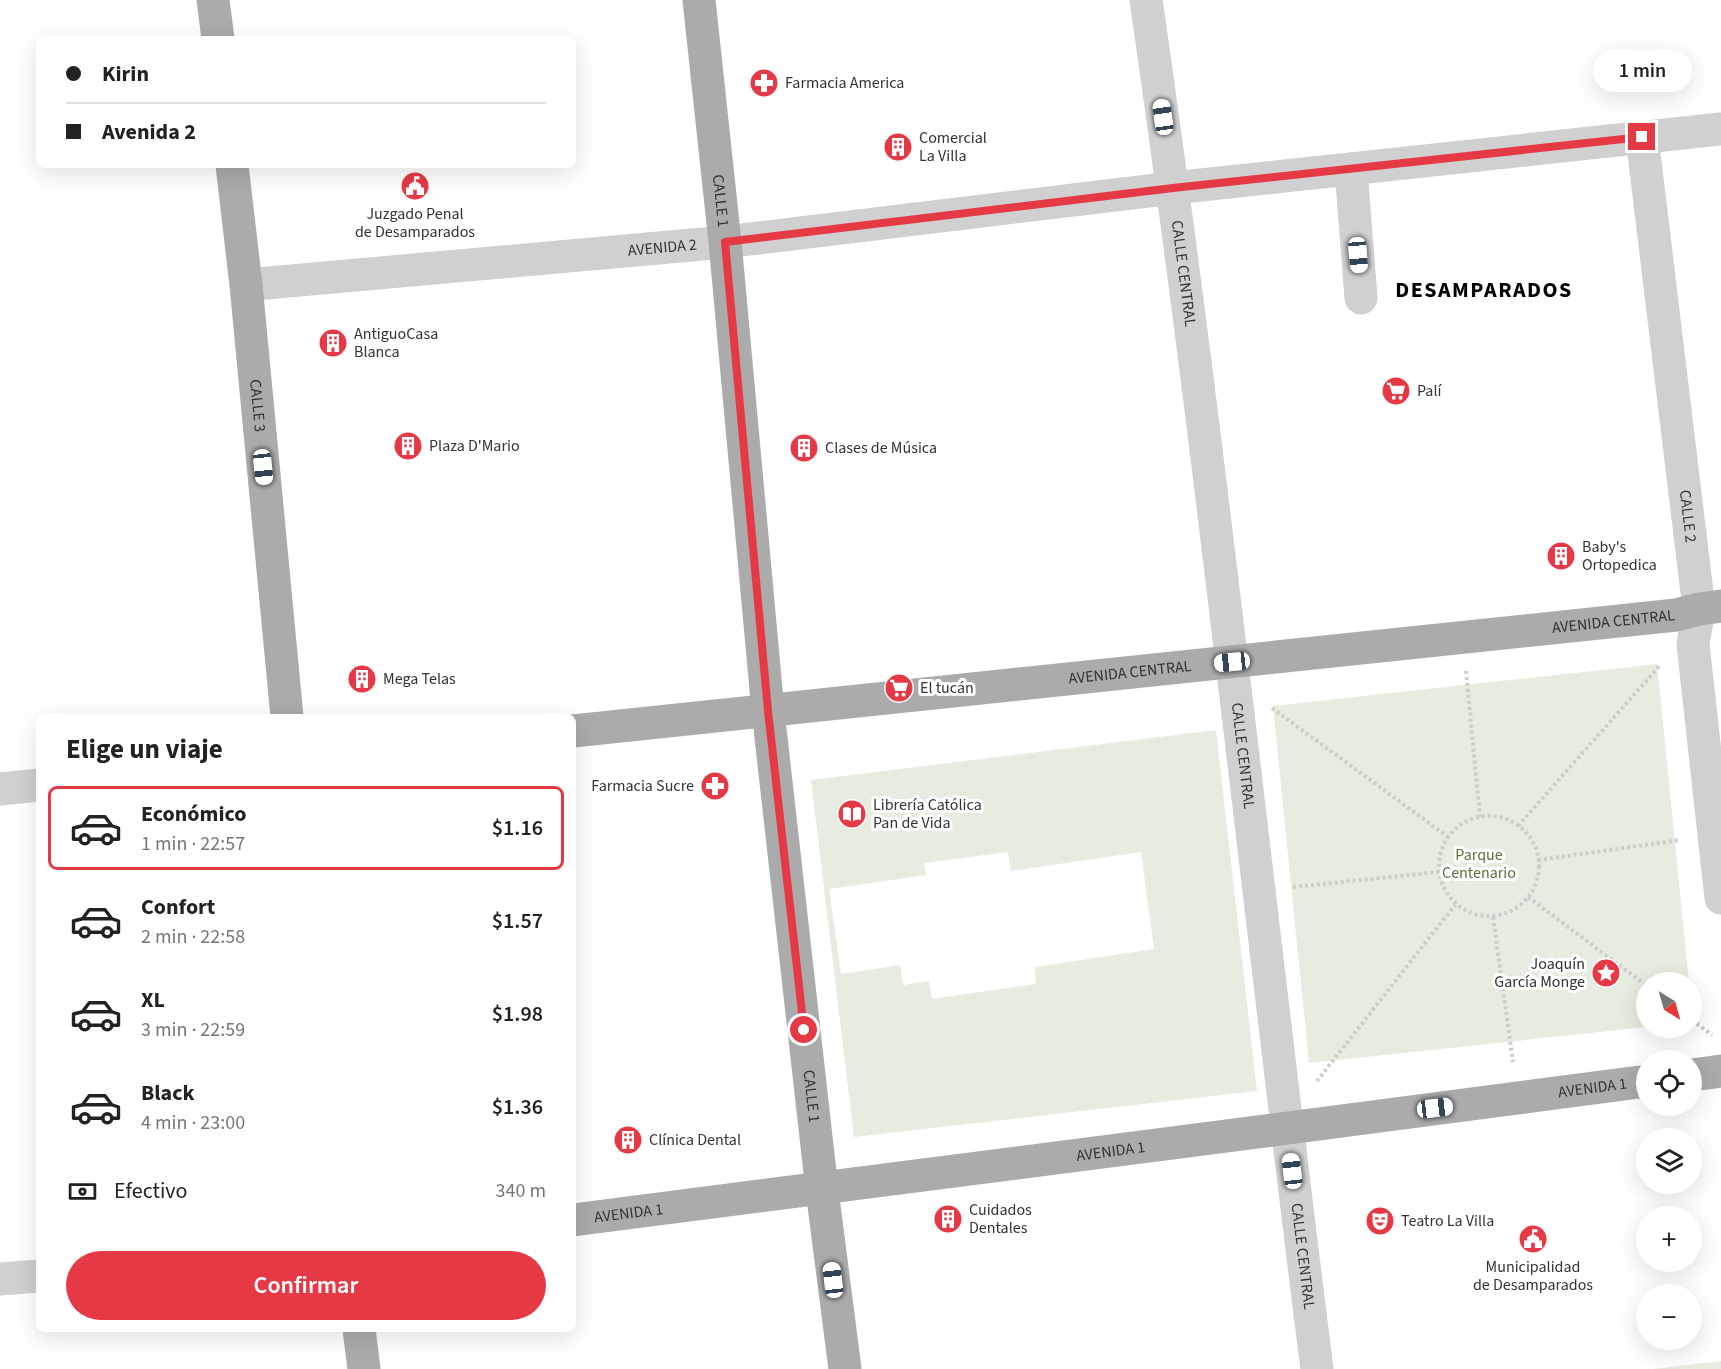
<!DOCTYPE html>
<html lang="es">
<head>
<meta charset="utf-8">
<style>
  body { margin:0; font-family:"Source Sans 3",sans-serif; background:#f6f6f6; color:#222; height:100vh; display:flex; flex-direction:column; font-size:22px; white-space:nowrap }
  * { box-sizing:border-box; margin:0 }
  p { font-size:20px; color:#767676 }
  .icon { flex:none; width:33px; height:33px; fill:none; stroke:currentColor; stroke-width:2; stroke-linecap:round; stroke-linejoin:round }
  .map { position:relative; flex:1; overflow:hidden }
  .drawer { position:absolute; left:36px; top:714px; width:540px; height:618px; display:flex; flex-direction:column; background:#fff; border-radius:9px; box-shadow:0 6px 24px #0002 }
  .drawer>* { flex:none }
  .guide { position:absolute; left:36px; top:36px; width:540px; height:132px; border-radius:9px; box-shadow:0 6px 24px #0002; display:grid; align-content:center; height:132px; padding:0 30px; background:#fff }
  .needle { width:39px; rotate:143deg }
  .controls { position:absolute; left:1636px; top:972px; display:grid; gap:12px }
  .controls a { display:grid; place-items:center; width:66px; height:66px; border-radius:50%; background:#fff; box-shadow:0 6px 24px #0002; font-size:30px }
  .end { position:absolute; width:27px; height:27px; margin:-14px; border:8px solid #e63946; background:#fff; box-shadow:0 0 0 3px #fff }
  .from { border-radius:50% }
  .bubble { position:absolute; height:42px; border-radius:21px; background:#fff; box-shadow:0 6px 24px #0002; font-size:20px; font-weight:600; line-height:42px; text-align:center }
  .car { position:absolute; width:18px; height:36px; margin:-18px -9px; border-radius:8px; box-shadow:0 0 4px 2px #0007; background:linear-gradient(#fff 24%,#345 0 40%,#fff 0 76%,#345 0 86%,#fff 0) }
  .guide b { display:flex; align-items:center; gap:21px; height:57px; font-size:22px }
  .guide b+b { border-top:2px solid #e0e0e0 }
  .guide i { width:15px; height:15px; background:#222 }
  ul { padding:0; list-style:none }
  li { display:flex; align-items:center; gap:18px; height:84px; margin:0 12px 9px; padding:0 18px; border:3px solid transparent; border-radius:9px }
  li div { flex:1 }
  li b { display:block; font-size:22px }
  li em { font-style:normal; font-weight:600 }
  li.current { border-color:#e63946 }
  li>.icon { width:54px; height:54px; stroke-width:1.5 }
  h2 { padding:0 30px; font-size:27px; line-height:72px }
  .pay { display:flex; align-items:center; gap:15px; height:66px; padding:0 30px; font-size:22px }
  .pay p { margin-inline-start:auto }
  .cta { display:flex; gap:12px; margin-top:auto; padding:12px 30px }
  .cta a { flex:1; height:69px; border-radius:36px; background:#e63946; color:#fff; font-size:24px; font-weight:600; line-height:69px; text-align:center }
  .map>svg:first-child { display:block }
  .green { fill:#e6ecdf; fill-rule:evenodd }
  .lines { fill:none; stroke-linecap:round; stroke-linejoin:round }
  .path { stroke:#cdcdcd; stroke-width:4; stroke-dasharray:3 3; stroke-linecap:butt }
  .minor { stroke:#d0d0d0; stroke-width:33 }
  .major { stroke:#ababab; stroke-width:33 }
  .route { stroke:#e63946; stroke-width:8 }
  .labels { text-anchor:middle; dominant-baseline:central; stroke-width:6; stroke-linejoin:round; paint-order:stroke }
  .poi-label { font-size:16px; fill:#333; stroke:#fff; text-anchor:start }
  .street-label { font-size:16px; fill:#333; stroke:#fff }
  .park-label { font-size:16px; fill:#56703f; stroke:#fff }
  .district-label { font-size:22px; font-weight:bold; letter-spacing:1.5px; fill:#000; stroke:#fff }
</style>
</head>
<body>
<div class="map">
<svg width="1721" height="1369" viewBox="0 0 1721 1369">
  <rect width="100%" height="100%" fill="#fff"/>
  <g class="green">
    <polygon points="1657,664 1689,982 1647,982 1647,1027 1309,1063 1273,706"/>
    <path d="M1216 730 1257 1091 854 1137 811 780ZM1008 852 1011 871 1141 852 1154 949 1035 967 1036 984 932 999 929 981 903 985 900 965 841 974 829 889 926 875 924 863Z"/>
    <polygon points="1721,1361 1721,1369 1653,1369"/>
  </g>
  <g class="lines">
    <g class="path">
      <polyline points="1466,671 1480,817"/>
      <polyline points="1272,708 1448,837"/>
      <circle cx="1489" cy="866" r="50"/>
      <polyline points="1518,826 1661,664"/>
      <polyline points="1538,860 1680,840"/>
      <polyline points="1293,887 1438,872"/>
      <polyline points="1528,897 1647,986"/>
      <polyline points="1493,917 1513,1062"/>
      <polyline points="1692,1020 1712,1035"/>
      <polyline points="1317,1081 1455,905"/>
    </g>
    <g class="minor">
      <path id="s1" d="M1146 0C1212 455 1259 913 1317 1369"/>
      <path id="s2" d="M1642 137 1699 609 1693 644 1721 898"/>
      <polyline points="1351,169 1361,298"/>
      <path id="s3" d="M246 285 725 242 1173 188 1721 129"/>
      <polyline points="0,789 39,785"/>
      <polyline points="0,1279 39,1276"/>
    </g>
    <g class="major">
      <polyline points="213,0 218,39"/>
      <path id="s4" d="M699 0 725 242 768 711 822 1190 845 1369"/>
      <path id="s5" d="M232 165 246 285 287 717"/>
      <path id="s6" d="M573 731 1676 615 1699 609 1721 606"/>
      <polyline points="1692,1075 1721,1071"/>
      <path id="s7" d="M573 1220C931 1177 1289 1127 1647 1081"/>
      <polyline points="359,1329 364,1369"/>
    </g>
  </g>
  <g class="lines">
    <polyline class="route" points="804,1030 768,711 725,242 1173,188 1642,137"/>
  </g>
  <defs>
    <g id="pharmacy-disc" transform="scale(1.5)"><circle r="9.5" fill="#e63946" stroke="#fff"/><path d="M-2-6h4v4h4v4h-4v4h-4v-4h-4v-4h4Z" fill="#fff"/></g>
    <g id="building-disc" transform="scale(1.5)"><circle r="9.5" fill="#e63946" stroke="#fff"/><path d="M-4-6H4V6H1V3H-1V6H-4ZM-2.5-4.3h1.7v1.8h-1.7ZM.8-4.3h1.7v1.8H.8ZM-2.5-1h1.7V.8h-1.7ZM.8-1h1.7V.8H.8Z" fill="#fff"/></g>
    <g id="civic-disc" transform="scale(1.5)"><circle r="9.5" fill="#e63946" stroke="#fff"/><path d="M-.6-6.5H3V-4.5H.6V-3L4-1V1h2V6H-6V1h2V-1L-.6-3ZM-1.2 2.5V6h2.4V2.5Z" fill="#fff"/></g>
    <g id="supermarket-disc" transform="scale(1.5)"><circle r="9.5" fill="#e63946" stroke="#fff"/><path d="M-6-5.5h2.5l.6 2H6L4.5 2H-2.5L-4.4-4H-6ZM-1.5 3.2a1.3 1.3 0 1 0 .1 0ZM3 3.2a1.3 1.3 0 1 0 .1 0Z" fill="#fff"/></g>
    <g id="library-disc" transform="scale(1.5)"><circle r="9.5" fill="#e63946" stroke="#fff"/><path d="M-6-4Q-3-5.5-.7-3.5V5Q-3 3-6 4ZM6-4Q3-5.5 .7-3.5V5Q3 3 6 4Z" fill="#fff"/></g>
    <g id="sight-disc" transform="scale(1.5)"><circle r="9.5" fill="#e63946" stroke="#fff"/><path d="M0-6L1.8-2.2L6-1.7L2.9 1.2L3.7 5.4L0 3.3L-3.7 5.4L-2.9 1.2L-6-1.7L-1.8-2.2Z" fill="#fff"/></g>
    <g id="theatre-disc" transform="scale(1.5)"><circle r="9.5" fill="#e63946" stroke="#fff"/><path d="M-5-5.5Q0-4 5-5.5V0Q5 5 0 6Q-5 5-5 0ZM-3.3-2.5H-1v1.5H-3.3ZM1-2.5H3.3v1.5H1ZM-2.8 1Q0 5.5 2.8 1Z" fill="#fff"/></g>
  </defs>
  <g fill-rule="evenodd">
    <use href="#pharmacy-disc" x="764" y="83"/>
    <use href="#building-disc" x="898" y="147"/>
    <use href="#civic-disc" x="415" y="186"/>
    <use href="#building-disc" x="333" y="343"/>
    <use href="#supermarket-disc" x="1396" y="391"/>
    <use href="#building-disc" x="408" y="446"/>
    <use href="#building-disc" x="804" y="448"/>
    <use href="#building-disc" x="1561" y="556"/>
    <use href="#building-disc" x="362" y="679"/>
    <use href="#supermarket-disc" x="899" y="688"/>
    <use href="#pharmacy-disc" x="715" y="786"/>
    <use href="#library-disc" x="852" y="814"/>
    <use href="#sight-disc" x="1606" y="973"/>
    <use href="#building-disc" x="628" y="1140"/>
    <use href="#building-disc" x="948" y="1219"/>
    <use href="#theatre-disc" x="1380" y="1221"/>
    <use href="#civic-disc" x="1533" y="1239"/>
  </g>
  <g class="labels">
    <g class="poi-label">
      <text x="785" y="83">Farmacia America</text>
      <text x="919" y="138">Comercial<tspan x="919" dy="18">La Villa</tspan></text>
      <text x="415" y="214" text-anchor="middle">Juzgado Penal<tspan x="415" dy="18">de Desamparados</tspan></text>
      <text x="354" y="334">AntiguoCasa<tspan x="354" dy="18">Blanca</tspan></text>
      <text x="1417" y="391">Palí</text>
      <text x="429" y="446">Plaza D'Mario</text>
      <text x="825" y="448">Clases de Música</text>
      <text x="1582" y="547">Baby's<tspan x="1582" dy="18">Ortopedica</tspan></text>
      <text x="383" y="679">Mega Telas</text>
      <text x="920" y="688">El tucán</text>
      <text x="694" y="786" text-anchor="end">Farmacia Sucre</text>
      <text x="873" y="805">Librería Católica<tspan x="873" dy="18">Pan de Vida</tspan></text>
      <text x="1585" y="964" text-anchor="end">Joaquín<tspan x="1585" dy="18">García Monge</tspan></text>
      <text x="649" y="1140">Clínica Dental</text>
      <text x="969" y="1210">Cuidados<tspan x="969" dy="18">Dentales</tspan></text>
      <text x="1401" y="1221">Teatro La Villa</text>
      <text x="1533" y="1267" text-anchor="middle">Municipalidad<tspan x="1533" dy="18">de Desamparados</tspan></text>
    </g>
    <g class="street-label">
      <text stroke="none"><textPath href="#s4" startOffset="202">CALLE 1</textPath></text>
      <text stroke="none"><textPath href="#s3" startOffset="418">AVENIDA 2</textPath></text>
      <text stroke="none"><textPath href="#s1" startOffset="276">CALLE CENTRAL</textPath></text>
      <text stroke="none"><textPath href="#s5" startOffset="242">CALLE 3</textPath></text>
      <text stroke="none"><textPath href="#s2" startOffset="382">CALLE 2</textPath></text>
      <text stroke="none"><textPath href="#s6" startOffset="1046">AVENIDA CENTRAL</textPath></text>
      <text stroke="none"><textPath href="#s6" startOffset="560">AVENIDA CENTRAL</textPath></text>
      <text stroke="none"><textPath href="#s1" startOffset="762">CALLE CENTRAL</textPath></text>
      <text stroke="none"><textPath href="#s7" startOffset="1028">AVENIDA 1</textPath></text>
      <text stroke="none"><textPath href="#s4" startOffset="1102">CALLE 1</textPath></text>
      <text stroke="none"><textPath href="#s7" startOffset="542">AVENIDA 1</textPath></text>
      <text stroke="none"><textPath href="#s7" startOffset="56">AVENIDA 1</textPath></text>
      <text stroke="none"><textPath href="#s1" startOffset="1266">CALLE CENTRAL</textPath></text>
    </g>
    <g class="park-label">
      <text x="1479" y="855">Parque<tspan x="1479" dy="18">Centenario</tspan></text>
    </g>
    <g class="district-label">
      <text x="1484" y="290">DESAMPARADOS</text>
    </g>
  </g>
</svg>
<div class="controls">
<a><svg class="needle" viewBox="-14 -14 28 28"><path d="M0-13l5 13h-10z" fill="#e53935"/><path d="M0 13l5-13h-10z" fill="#767676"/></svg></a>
<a><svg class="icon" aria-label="locate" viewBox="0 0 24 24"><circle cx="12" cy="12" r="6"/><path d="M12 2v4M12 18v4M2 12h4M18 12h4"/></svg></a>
<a><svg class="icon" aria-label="layers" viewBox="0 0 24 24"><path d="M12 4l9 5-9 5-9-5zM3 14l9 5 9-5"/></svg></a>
<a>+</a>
<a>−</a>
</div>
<i class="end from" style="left:804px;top:1030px"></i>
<i class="end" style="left:1642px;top:137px"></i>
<div class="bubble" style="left:1593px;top:50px;width:99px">1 min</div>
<i class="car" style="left:1163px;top:117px;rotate:352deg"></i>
<i class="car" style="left:1358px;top:255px;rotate:175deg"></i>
<i class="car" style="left:263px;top:467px;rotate:174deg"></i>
<i class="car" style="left:1232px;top:662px;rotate:264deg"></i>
<i class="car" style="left:1435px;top:1108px;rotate:83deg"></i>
<i class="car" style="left:1292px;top:1171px;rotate:353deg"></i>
<i class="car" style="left:833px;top:1280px;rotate:353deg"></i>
<div class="guide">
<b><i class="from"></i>Kirin</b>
<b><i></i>Avenida 2</b>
</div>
<section class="drawer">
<h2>Elige un viaje</h2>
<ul>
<li class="current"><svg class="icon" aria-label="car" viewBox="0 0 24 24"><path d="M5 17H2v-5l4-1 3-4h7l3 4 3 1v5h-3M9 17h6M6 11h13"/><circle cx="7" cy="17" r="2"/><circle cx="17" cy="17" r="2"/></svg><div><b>Económico</b><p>1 min · 22:57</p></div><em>$1.16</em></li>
<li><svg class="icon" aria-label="car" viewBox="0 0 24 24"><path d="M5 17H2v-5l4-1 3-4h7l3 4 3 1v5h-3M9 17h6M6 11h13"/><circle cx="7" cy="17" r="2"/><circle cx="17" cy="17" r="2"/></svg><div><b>Confort</b><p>2 min · 22:58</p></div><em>$1.57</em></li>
<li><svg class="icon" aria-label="car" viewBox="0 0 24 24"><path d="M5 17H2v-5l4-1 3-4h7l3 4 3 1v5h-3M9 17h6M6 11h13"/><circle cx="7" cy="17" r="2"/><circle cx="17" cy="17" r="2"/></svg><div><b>XL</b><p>3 min · 22:59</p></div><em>$1.98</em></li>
<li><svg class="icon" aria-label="car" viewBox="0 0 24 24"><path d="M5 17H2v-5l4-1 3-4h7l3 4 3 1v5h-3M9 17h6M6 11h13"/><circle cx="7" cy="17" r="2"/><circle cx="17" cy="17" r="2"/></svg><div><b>Black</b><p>4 min · 23:00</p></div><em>$1.36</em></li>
</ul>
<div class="pay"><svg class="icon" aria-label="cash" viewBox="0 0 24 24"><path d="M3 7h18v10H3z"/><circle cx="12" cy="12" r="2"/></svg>Efectivo<p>340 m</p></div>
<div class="cta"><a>Confirmar</a></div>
</section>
</div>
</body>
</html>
